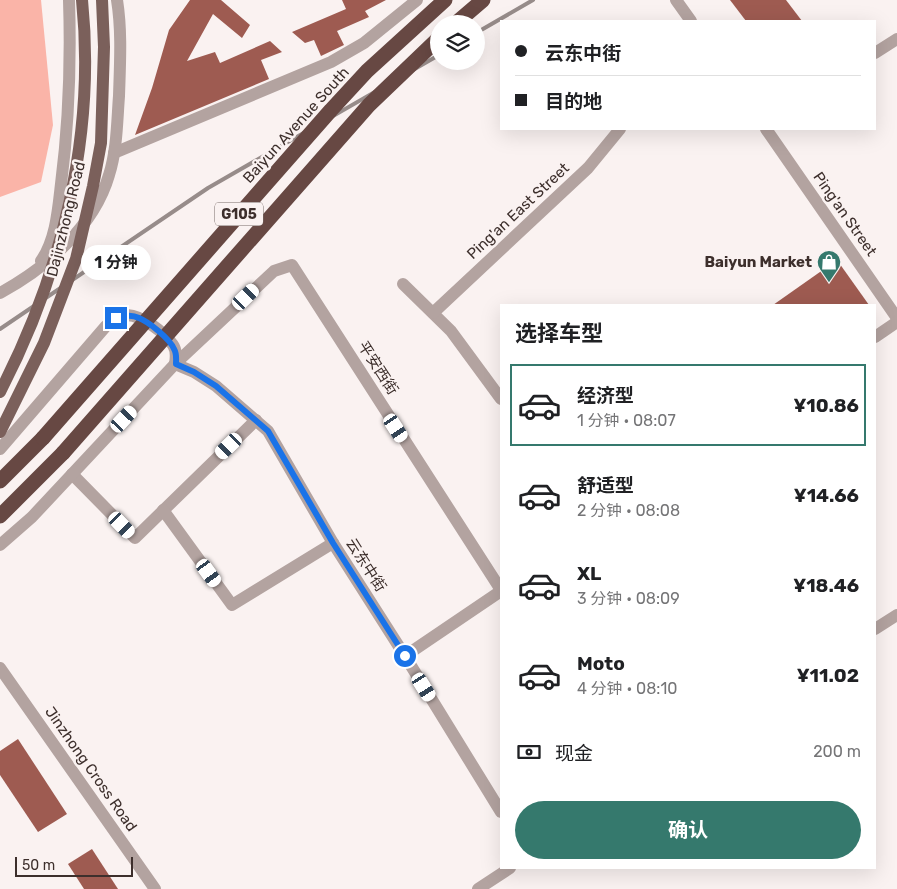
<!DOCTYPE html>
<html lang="zh">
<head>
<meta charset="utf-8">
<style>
  body { margin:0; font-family:Rubik,"Noto Sans SC",sans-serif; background:#f6f6f6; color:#202124; height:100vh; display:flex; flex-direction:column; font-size:19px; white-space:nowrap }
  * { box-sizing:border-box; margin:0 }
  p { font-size:16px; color:#757577 }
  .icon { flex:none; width:28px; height:28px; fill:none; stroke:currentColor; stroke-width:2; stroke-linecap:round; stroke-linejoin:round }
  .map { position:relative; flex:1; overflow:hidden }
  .side { position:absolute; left:500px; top:304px; width:376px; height:565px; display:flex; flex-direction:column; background:#fff; border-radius:0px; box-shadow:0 5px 20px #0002 }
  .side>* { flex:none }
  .top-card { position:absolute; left:500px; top:20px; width:376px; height:110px; border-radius:0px; box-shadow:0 5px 20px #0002; display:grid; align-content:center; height:110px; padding:0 15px; background:#fff }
  .tools { position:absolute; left:430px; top:15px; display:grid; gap:10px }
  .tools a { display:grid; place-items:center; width:55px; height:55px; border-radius:50%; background:#fff; box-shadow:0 5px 20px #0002; font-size:25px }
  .scale { position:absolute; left:15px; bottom:12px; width:118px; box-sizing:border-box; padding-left:5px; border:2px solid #3d2f2c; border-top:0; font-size:14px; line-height:18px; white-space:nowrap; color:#3d2f2c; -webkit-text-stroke:4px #faf2f1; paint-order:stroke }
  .end { position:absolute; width:22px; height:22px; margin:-11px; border:6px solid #1a73e8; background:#fff; box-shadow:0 0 0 2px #fff }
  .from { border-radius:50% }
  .bubble { position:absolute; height:35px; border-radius:18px; background:#fff; box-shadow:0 5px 20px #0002; font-size:16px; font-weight:700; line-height:35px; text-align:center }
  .car { position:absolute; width:15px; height:30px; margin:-15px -8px; border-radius:6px; box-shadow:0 0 4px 1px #0007; background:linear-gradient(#fff 24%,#345 0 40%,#fff 0 76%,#345 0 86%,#fff 0) }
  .top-card b { display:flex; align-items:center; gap:18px; height:48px; font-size:19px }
  .top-card b+b { border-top:1px solid #e0e0e0 }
  .top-card i { width:12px; height:12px; background:#202124 }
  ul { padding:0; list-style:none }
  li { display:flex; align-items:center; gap:15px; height:82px; margin:0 10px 8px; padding:0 5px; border:2px solid transparent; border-radius:0px }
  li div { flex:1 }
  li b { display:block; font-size:19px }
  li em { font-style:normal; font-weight:700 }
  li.active { border-color:#35796d }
  li>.icon { width:45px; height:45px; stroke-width:1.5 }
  h2 { padding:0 15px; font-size:22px; line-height:60px }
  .pay { display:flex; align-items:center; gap:12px; height:55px; padding:0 15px; font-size:19px }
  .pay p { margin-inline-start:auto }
  .button { display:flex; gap:10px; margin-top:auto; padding:10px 15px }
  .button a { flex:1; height:58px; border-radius:30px; background:#35796d; color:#fff; font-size:20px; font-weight:700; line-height:58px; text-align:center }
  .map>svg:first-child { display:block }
  .green { fill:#fab4a8 }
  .building { fill:#9e5b51 }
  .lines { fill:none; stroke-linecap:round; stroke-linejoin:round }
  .minor { stroke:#b3a3a0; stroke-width:12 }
  .highway { stroke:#674843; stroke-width:15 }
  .rail { stroke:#978c8a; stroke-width:4 }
  .major-bridge { stroke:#7b605b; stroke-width:12 }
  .highway-bridge { stroke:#674843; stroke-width:15 }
  .route { stroke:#1a73e8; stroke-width:6 }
  .labels { text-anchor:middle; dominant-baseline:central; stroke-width:5; stroke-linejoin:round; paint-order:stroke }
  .shield { fill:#faf2f1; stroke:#766a67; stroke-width:1 }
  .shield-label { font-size:14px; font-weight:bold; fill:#3d2f2c }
  .street-label { font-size:15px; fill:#3d2f2c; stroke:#faf2f1 }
  .poi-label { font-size:15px; font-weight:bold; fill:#3d2f2c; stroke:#faf2f1; text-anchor:end }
</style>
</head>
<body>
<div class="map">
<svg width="897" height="889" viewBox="0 0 897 889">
  <rect width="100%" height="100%" fill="#faf2f1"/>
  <polygon class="green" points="0,0 41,0 53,125 41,182 0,197"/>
  <g class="building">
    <polygon points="190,0 221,0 250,25 242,38 213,14 187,61 215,52 220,63 270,41 282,52 261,60 269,79 135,135 152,88 169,30"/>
    <polygon points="342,0 386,0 365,11 369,17 337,31 344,45 321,56 314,40 305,43 292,32 346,9"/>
    <polygon points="730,0 786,0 802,21 746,21"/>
    <polygon points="837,260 869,305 773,305"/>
    <polygon points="18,739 67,814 38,832 0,775 0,751"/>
    <polygon points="92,849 118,889 84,889 68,864"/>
  </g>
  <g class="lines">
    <g class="minor">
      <polyline points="676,0 691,21"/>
      <polyline points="875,53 897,39"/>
      <polyline points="766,129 897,318"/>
      <polyline points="114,153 331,62 364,43 417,0"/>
      <path d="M41 261C56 239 58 210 61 184 69 122 71 62 69 0"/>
      <polyline points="403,284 451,331 501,399"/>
      <path d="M0 293C46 268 94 227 109 175 117 150 117 122 119 96 120 64 122 31 117 0"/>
      <polyline points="433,313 588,168 620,129"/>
      <polyline points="875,337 897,322"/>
      <polyline points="175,364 194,372 216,386 268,431 333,543 405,656 501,812"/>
      <path d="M0 449 106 326C112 321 118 315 127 315 143 316 164 332 173 345 177 351 176 358 175 364"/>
      <polyline points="72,474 135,538 256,420"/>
      <polyline points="163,510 232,605 333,543"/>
      <polyline points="0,545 32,517 175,364 274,271 292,265 501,590"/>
      <polyline points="875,629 897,615"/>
      <polyline points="405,656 501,591"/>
      <polyline points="0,668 155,889"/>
      <polyline points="478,889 510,868"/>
    </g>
    <g class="highway">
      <polyline points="455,24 483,0"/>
      <polyline points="0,481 43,438"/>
      <polyline points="0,516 63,453"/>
    </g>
    <g class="rail">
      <polyline points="476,33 533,0"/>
      <polyline points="0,329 208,188 439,55"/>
    </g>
    <g class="major-bridge">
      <path d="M0 392C62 272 96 136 82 0"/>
      <polyline points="0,432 44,343 76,259 93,186 101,143 104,47 102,0"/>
    </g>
    <g class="highway-bridge">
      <polyline points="43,438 331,110 367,71 445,0"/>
      <polyline points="63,453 369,105 439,38"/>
    </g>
  </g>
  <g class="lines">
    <path class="route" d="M116 318C124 316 131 314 139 318 149 322 170 339 174 349 177 354 176 359 176 364L194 372 216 386 268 431 333 543 405 656"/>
  </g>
  <defs>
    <g id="shop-pin" transform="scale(1.25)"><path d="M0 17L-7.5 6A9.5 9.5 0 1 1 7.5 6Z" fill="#35796d" stroke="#faf2f1"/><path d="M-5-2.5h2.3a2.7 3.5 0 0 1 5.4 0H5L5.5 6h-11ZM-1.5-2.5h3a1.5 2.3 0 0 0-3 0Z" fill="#fff"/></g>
  </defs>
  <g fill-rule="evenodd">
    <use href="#shop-pin" x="829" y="262"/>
  </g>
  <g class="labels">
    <rect class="shield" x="215" y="202.5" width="48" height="23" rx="4"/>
    <g class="shield-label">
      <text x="239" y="214">G105</text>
    </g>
    <g class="street-label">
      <text transform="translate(296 125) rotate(-48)">Baiyun Avenue South</text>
      <text transform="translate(518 211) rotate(-43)">Ping'an East Street</text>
      <text transform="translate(845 214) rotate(55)">Ping'an Street</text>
      <text transform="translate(66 219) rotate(-76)">Dajinzhong Road</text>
      <text transform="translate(378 368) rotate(57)">平安西街</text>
      <text transform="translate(366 565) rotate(57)">云东中街</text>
      <text transform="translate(91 769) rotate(55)">Jinzhong Cross Road</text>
    </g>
    <g class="poi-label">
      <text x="812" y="262">Baiyun Market</text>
    </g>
  </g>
</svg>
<div class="tools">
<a><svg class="icon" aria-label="layers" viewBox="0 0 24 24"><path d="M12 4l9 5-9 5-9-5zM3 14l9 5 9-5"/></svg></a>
</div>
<div class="scale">50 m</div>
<i class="end from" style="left:405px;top:656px"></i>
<i class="end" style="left:116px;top:318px"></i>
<div class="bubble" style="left:81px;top:245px;width:70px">1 分钟</div>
<i class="car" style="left:246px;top:297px;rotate:46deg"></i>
<i class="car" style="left:124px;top:419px;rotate:43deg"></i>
<i class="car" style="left:396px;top:428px;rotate:147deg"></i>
<i class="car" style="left:229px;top:446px;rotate:226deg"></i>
<i class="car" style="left:122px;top:525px;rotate:136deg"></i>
<i class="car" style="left:209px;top:573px;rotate:144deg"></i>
<i class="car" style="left:424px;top:687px;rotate:148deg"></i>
<div class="top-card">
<b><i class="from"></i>云东中街</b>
<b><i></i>目的地</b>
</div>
<section class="side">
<h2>选择车型</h2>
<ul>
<li class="active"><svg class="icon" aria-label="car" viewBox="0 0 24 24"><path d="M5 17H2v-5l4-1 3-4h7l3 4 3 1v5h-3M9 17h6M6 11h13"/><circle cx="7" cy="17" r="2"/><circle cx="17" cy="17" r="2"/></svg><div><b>经济型</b><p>1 分钟 · 08:07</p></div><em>¥10.86</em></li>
<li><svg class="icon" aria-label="car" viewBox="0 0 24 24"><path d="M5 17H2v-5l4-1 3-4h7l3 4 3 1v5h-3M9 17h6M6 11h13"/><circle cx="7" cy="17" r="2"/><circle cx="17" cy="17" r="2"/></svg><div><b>舒适型</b><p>2 分钟 · 08:08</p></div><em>¥14.66</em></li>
<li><svg class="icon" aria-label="car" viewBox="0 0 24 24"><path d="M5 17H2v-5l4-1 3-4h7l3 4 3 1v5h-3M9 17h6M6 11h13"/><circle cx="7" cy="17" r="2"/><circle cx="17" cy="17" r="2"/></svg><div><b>XL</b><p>3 分钟 · 08:09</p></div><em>¥18.46</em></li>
<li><svg class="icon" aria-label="car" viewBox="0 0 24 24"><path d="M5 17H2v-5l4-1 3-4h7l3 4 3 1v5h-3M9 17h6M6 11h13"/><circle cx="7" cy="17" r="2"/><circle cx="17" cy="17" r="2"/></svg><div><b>Moto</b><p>4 分钟 · 08:10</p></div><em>¥11.02</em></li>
</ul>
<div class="pay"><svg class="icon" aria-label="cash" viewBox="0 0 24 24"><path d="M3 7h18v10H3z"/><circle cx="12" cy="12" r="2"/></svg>现金<p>200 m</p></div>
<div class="button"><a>确认</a></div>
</section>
</div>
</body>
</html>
